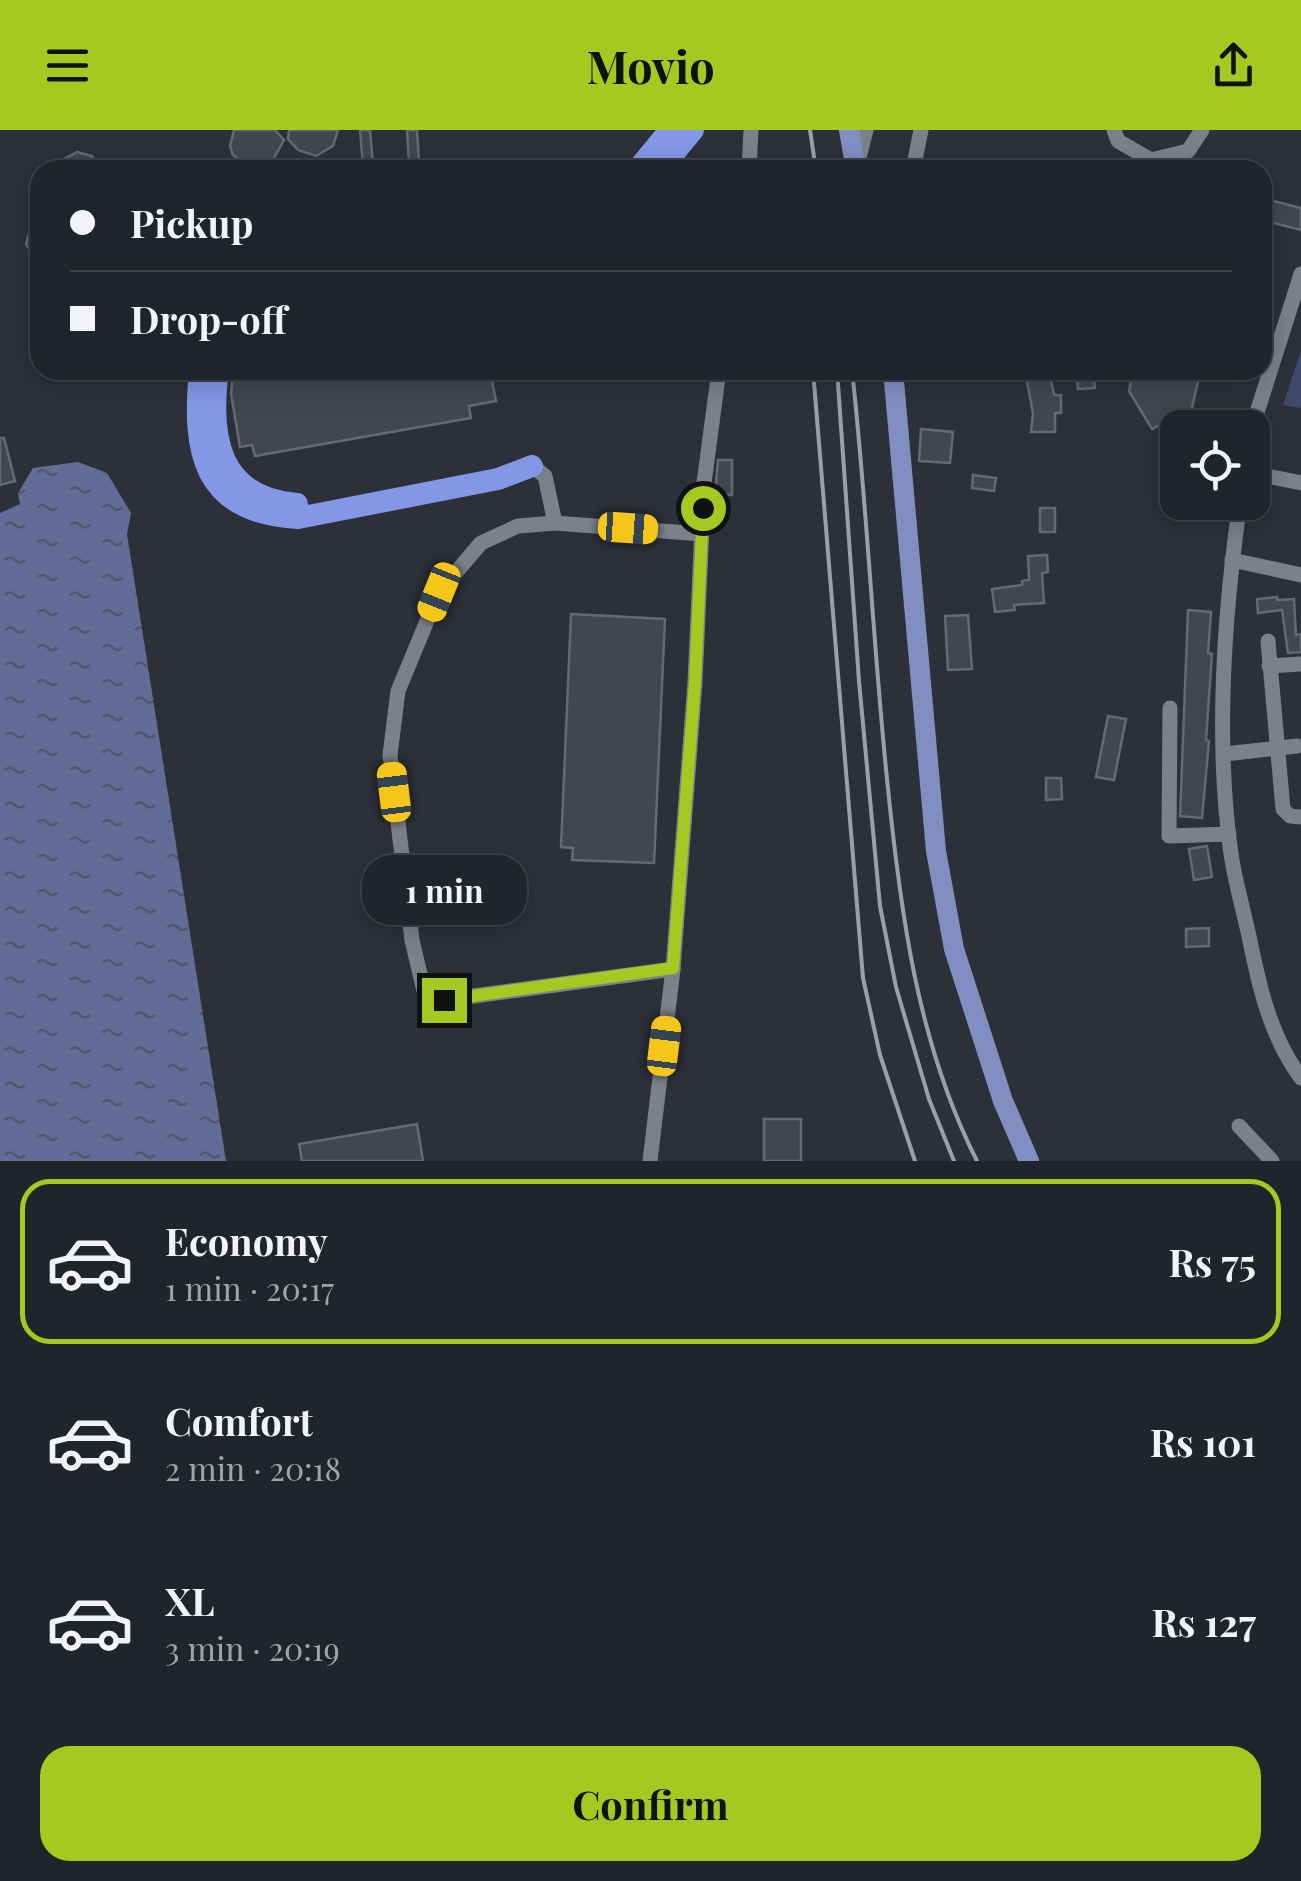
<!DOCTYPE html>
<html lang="en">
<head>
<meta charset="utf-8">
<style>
  body { margin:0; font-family:"Playfair Display",serif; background:#2a2c33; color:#f1f3f6; height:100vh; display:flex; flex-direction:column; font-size:38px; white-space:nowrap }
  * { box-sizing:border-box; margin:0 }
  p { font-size:32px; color:#a2a4a9 }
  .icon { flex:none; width:55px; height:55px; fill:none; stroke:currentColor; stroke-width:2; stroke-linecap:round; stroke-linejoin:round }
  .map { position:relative; height:1031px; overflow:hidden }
  .drawer { display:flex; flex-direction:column; background:#22242b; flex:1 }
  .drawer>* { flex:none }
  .hud { position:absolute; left:30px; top:30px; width:1242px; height:220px; border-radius:30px; box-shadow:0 5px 25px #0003,0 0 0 2px #3f4147; display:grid; align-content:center; height:220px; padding:0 40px; background:#22242b }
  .controls { position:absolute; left:1160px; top:280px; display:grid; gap:20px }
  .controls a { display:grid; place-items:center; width:110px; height:110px; border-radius:20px; background:#22242b; box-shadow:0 5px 25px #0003,0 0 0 2px #3f4147; font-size:50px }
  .end { position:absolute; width:45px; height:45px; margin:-22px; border:12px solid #a6c821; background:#111; box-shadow:0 0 0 5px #111 }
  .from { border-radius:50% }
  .bubble { position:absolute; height:70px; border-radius:30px; background:#22242b; box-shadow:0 5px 25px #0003,0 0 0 2px #3f4147; font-size:32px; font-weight:700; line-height:70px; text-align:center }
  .car { position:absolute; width:30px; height:60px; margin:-30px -15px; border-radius:12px; box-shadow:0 0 8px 2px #0007; background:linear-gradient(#f5c518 24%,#345 0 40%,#f5c518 0 76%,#345 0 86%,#f5c518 0) }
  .hud b { display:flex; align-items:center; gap:35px; height:95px; font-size:38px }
  .hud b+b { border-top:2px solid #3f4147 }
  .hud i { width:25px; height:25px; background:#f1f3f6 }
  ul { padding:18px 0 0; list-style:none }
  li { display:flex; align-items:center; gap:30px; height:165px; margin:0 20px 15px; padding:0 20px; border:5px solid transparent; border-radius:30px }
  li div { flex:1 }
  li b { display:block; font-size:38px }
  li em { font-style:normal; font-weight:700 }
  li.current { border-color:#a6c821 }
  li>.icon { width:90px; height:90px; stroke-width:1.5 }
  .cta { display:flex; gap:20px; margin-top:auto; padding:20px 40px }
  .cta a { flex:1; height:115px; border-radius:30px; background:#a6c821; color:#111; font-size:40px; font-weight:700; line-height:115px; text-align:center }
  header { display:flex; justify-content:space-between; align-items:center; height:130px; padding:0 40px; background:#a6c821; color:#111; font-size:45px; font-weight:700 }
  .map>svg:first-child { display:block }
  .green { fill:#40496a }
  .water { fill:url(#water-ripples) }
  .building { fill:#434650; stroke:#656973; stroke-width:2.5 }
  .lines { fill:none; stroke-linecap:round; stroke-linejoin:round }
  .minor { stroke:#7c808b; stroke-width:15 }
  .major { stroke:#808ec2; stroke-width:20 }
  .highway { stroke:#8297e6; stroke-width:22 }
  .rail { stroke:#9c9fa6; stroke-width:4 }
  .route { stroke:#a6c821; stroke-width:12 }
</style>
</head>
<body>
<header><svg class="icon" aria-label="menu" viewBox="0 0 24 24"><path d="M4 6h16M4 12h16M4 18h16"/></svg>Movio<svg class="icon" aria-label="share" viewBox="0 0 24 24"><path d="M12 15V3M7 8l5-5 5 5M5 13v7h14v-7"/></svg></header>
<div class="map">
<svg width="1301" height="1031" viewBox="0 0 1301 1031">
  <defs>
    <pattern id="water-ripples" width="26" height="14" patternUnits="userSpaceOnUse" patternTransform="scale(2.5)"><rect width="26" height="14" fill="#616d97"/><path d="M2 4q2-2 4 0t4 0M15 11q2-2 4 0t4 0" fill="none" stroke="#52586e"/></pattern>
  </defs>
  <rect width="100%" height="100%" fill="#2d3039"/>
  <polygon class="green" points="1301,221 1301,278 1283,275"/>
  <polygon class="water" points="78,332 107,343 131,383 127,404 226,1031 0,1031 0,383 20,374 18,363 33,338"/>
  <g class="building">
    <polygon points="234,0 275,0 284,10 274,28 267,35 248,37 233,25 230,16"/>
    <polygon points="289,0 338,0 333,16 316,26 298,20 288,9"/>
    <polygon points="360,0 370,0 373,35 363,36"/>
    <polygon points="407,0 417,0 419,32 409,33"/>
    <polygon points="77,22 92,26 99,40 59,40 64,29"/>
    <polygon points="1262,68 1301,78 1301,100 1262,90"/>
    <polygon points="40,88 40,136 26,114 31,96"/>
    <polygon points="237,240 490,240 496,271 469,276 471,288 255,326 252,315 240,317 231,264 233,243"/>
    <polygon points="1025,240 1049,240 1054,265 1061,265 1061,283 1055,283 1055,302 1031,302 1033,284"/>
    <polygon points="1093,240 1095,258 1078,259 1076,241"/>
    <polygon points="1133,240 1200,243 1192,278 1152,299 1129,261"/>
    <polygon points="921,299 953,302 950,333 919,331"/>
    <polygon points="0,308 4,308 15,351 0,355"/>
    <polygon points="718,330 732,330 732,365 715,365"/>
    <polygon points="973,345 996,348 994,361 972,358"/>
    <rect x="1040" y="378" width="15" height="24"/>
    <polygon points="1047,425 1048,442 1042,443 1044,473 1014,475 1015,480 995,482 992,459 1022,455 1022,451 1029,450 1028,426"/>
    <polygon points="1277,467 1277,470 1294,469 1296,505 1301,504 1301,522 1288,523 1282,480 1258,483 1257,469"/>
    <polygon points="1188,480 1211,482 1208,523 1212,524 1206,610 1209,611 1202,688 1180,686"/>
    <polygon points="571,484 665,489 654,733 572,730 573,718 561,717"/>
    <polygon points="968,485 972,539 948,540 945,486"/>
    <polygon points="1108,586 1126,589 1114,650 1096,647"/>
    <polygon points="1046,648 1061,648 1062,669 1046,670"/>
    <polygon points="1207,716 1212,747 1194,750 1189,719"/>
    <polygon points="1209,798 1209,816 1186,817 1186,799"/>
    <rect x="764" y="989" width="37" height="42"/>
    <polygon points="417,994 423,1031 302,1031 299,1014"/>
  </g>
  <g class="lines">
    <g class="minor">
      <polyline points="1114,0 1118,11 1151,30 1188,21 1202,0"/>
      <polyline points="857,36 866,0"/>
      <polyline points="749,40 751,0"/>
      <polyline points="913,40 921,0"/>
      <polyline points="1252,298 1301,144"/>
      <polyline points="532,336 545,346 555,393"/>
      <polyline points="1252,343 1301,353"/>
      <path d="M1240 372C1224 484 1215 611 1231 724 1235 751 1243 779 1249 806 1259 856 1270 906 1301 948"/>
      <polyline points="1232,430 1301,445"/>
      <polyline points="1268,511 1283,679 1290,686 1301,687"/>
      <polyline points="1269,536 1300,534"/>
      <polyline points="1170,578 1169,706 1229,704"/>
      <polyline points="1224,624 1297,616"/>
      <polyline points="673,839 444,870 424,861 412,810 390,625 398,561 439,462 481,413 518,396 555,393 702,404"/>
      <polyline points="1239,996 1272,1031"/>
      <polyline points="650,1031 673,839 695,552 704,353 719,240"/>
    </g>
    <g class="major">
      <polyline points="849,0 856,40"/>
      <polyline points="893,240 936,721 954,819 1003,971 1029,1031"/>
    </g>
    <g class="highway">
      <polyline points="637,40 670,0"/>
      <polyline points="660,40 693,0"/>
      <path d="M200 240C192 322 202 383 298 388L498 349 532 336"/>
      <path d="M218 240C209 306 218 368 297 374"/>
    </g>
    <g class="rail">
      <polyline points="810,0 816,40"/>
      <polyline points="813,240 863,848 880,925 915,1031"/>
      <polyline points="837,240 859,551 880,776 896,857 929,969 954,1031"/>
      <path d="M852 240C867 376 873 513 887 649 900 779 917 913 977 1031"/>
    </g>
  </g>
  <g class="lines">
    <polyline class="route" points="444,870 673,838 695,552 703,378"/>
  </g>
</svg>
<div class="controls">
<a><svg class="icon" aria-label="locate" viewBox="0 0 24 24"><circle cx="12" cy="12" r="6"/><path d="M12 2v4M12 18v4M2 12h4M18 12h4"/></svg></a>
</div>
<i class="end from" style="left:703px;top:378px"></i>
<i class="end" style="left:444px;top:870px"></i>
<div class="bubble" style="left:362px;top:725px;width:165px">1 min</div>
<i class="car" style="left:628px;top:398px;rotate:94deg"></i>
<i class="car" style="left:439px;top:462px;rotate:202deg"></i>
<i class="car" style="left:394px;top:662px;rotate:353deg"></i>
<i class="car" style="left:664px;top:916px;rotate:7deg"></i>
<div class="hud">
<b><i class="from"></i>Pickup</b>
<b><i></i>Drop-off</b>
</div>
</div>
<section class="drawer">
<ul>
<li class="current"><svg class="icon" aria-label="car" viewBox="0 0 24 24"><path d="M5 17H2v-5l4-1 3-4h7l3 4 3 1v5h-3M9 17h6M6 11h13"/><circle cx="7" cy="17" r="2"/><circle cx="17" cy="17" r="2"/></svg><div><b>Economy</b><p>1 min · 20:17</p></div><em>Rs 75</em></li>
<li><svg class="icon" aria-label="car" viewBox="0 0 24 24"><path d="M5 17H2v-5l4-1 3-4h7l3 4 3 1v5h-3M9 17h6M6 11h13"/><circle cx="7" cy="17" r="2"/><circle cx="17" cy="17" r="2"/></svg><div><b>Comfort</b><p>2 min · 20:18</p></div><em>Rs 101</em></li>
<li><svg class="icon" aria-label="car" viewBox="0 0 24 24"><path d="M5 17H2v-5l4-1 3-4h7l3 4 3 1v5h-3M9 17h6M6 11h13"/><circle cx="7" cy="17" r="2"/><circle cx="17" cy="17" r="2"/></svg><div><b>XL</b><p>3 min · 20:19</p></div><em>Rs 127</em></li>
</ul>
<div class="cta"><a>Confirm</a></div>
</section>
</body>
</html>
